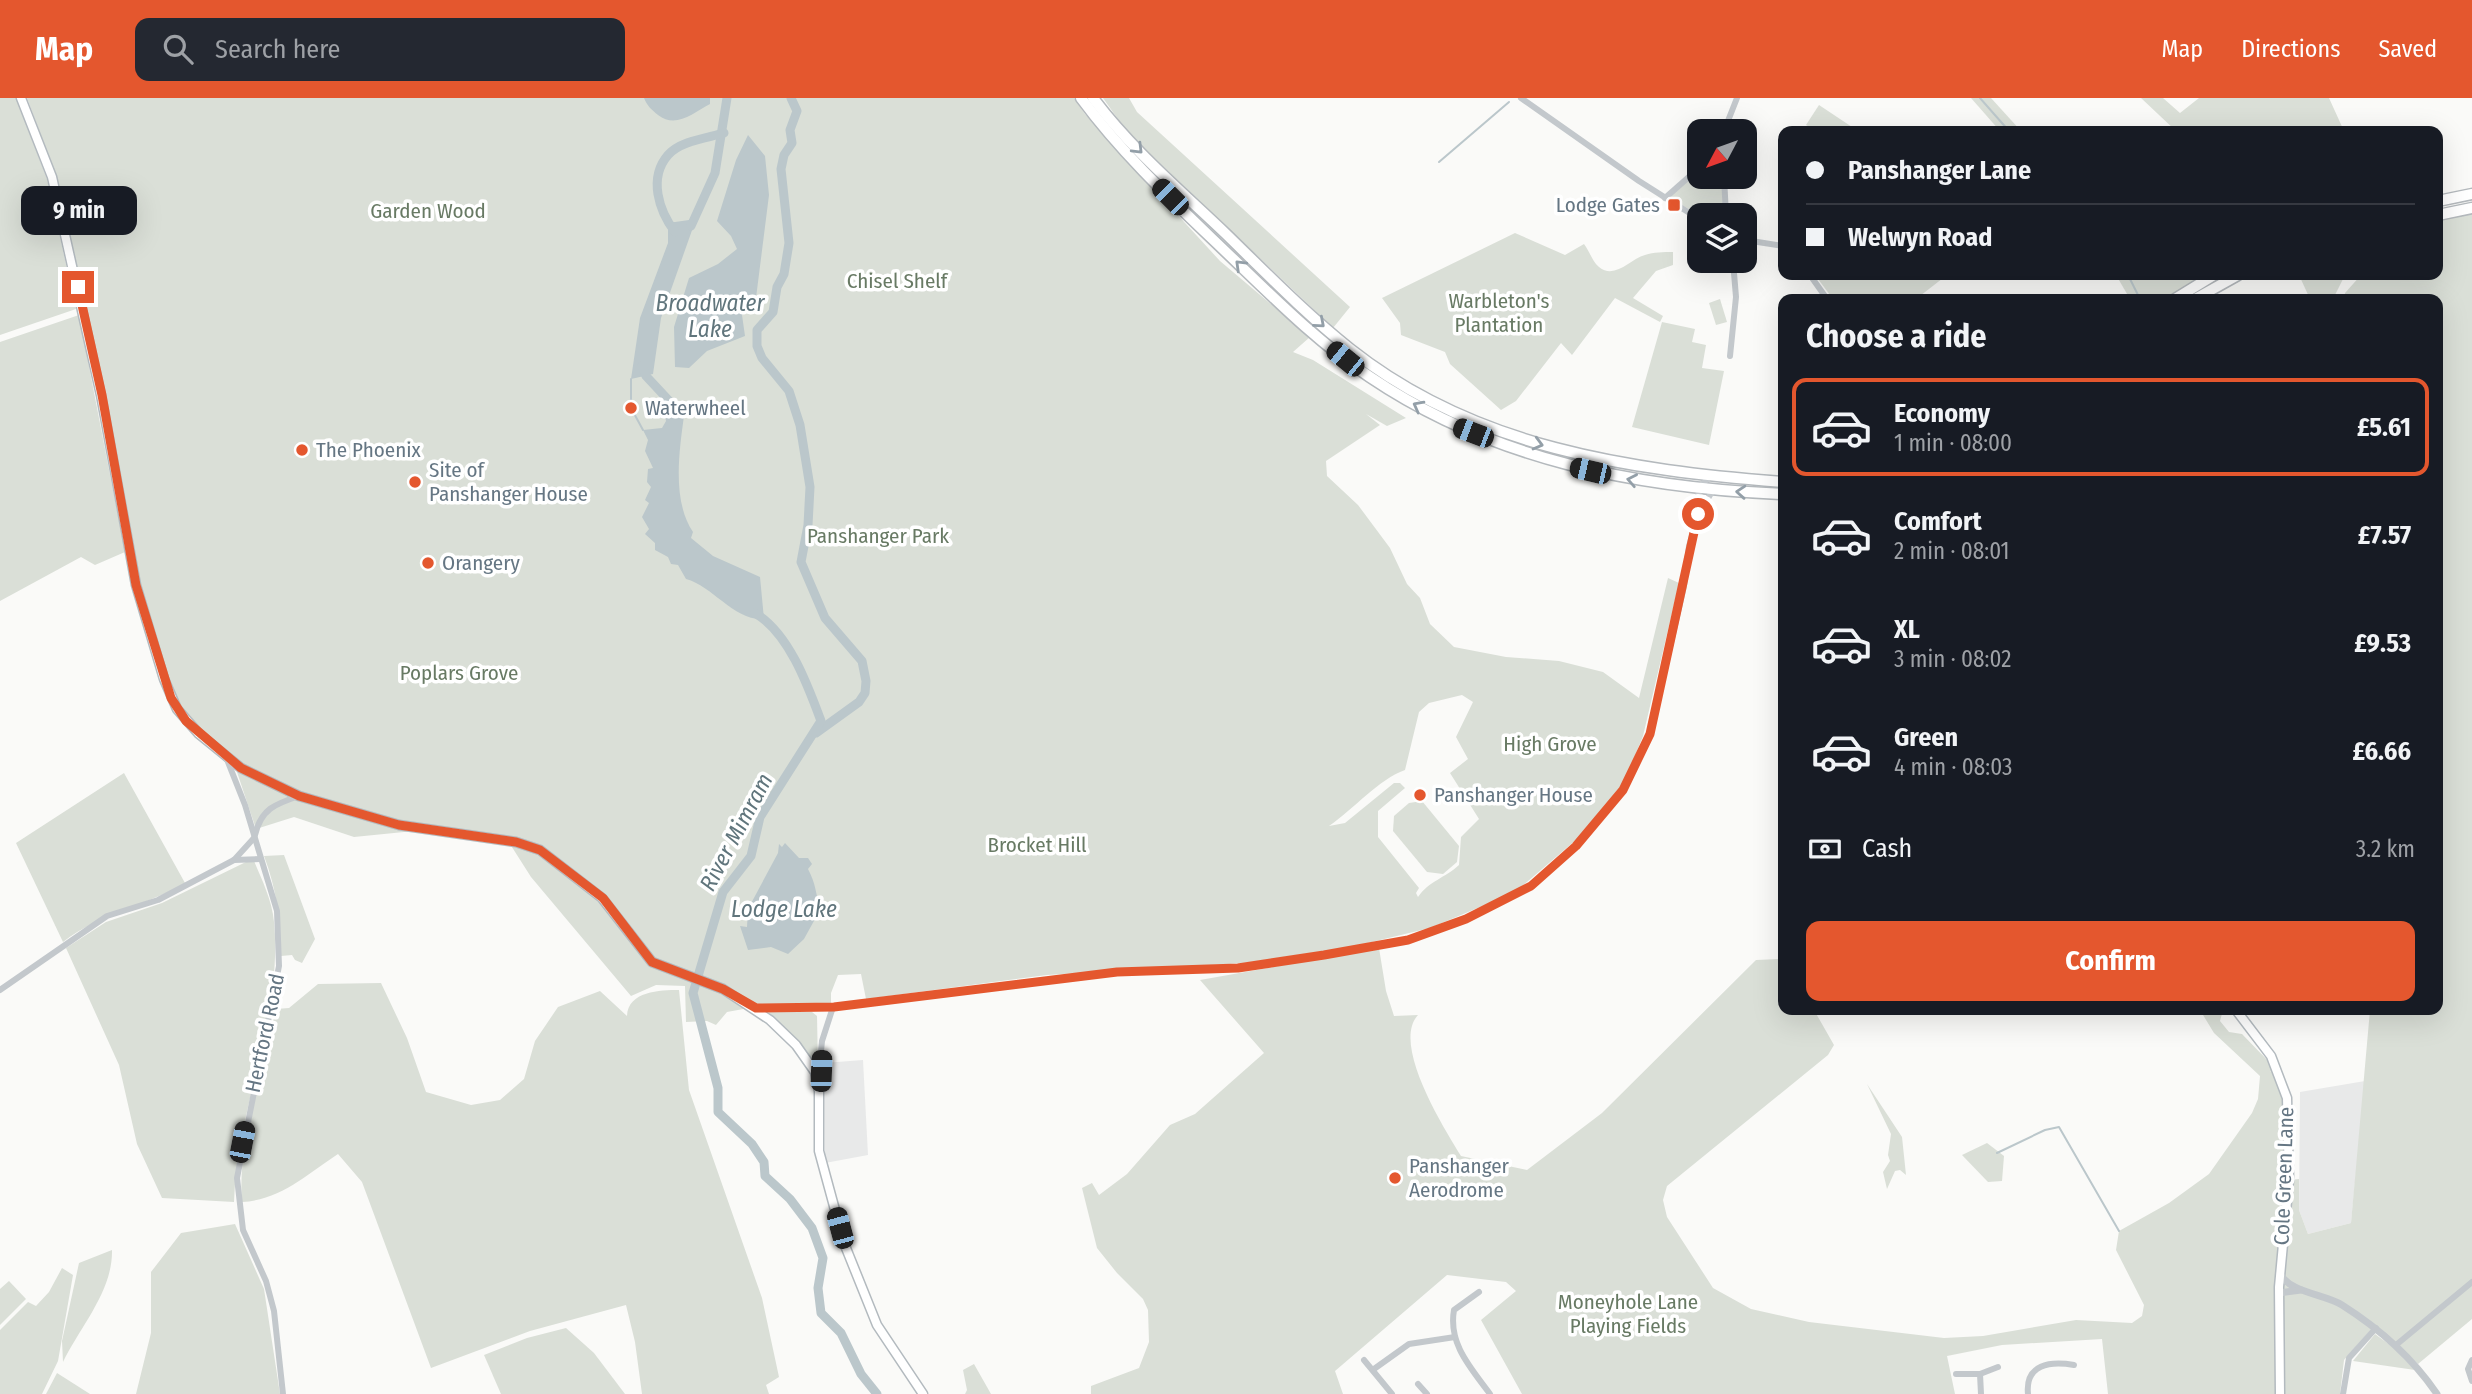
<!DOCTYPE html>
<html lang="en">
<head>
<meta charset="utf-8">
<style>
  body { margin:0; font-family:"Fira Sans Condensed",sans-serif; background:#242831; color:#f1f3f6; height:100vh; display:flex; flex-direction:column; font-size:26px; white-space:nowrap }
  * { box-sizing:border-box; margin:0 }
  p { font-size:23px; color:#9ea1a6 }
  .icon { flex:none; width:38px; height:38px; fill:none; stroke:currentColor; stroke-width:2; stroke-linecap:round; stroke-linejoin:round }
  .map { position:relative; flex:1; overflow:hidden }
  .sheet { position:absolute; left:1778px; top:196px; width:665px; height:721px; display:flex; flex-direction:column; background:#171b24; border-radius:14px; box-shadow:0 7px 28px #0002 }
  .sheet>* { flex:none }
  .banner { position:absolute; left:1778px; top:28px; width:665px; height:154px; border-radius:14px; box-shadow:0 7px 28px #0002; display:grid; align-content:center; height:154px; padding:0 28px; background:#171b24 }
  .needle { width:46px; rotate:229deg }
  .buttons { position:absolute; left:1687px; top:21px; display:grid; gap:14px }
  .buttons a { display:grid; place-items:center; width:70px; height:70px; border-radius:14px; background:#171b24; box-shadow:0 7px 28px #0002; font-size:35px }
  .end { position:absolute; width:32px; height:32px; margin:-16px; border:9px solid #e4572e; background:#fff; box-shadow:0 0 0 4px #fff }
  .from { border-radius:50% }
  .bubble { position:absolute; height:49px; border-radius:14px; background:#171b24; box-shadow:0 7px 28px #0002; font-size:23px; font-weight:700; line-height:49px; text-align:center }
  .car { position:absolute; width:21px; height:42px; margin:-21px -10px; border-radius:9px; box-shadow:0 0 5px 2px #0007; background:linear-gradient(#222 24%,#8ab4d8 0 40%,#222 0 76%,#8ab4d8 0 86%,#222 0) }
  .banner b { display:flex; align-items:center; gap:24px; height:66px; font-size:26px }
  .banner b+b { border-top:2px solid #363941 }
  .banner i { width:18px; height:18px; background:#f1f3f6 }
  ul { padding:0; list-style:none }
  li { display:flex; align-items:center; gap:21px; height:98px; margin:0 14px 10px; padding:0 14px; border:4px solid transparent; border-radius:14px }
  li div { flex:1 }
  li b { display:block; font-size:26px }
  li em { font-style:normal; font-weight:700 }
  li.active { border-color:#e4572e }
  li>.icon { width:63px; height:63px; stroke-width:1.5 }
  h2 { padding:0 28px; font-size:32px; line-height:84px }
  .pay { display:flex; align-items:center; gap:18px; height:77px; padding:0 28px; font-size:26px }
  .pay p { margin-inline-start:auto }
  .button { display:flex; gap:14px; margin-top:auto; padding:14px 28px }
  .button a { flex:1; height:80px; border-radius:14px; background:#e4572e; color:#fff; font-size:28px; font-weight:700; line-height:80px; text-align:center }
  header { display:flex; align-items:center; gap:42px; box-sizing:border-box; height:98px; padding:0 35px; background:#e4572e; color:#fff }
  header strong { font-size:33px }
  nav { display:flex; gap:38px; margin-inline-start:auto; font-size:24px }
  .search { width:490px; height:63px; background:#242831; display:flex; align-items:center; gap:18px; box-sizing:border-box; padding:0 24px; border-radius:14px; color:#9ea1a6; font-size:26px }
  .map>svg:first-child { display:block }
  .built { fill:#e8e9e9 }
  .green { fill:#dadfd7; fill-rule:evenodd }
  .water { fill:#bbc7cb }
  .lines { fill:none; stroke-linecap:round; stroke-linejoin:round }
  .stream { stroke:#bbc7cb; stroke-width:2 }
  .river { stroke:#bbc7cb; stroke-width:9 }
  .secondary-casing { stroke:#b3babf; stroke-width:11 }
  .trunk-casing { stroke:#b4b9bd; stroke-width:13 }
  .minor { stroke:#c3c8cc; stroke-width:6 }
  .tertiary { stroke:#c3c8cc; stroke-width:7 }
  .secondary { stroke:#fff; stroke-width:8 }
  .trunk { stroke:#fff; stroke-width:10 }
  .oneway { stroke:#939fa8 }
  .route { stroke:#e4572e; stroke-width:9 }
  .poi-dot { fill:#e4572e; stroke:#fff; stroke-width:2.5 }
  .labels { text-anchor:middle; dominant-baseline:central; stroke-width:7; stroke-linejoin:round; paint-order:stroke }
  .poi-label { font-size:21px; fill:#657683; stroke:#fff; text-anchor:start }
  .park-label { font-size:21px; fill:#687a64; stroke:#fff }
  .street-label { font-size:21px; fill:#657683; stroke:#fff }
  .water-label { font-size:23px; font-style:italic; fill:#60757c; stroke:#fff }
</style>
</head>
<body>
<header>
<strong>Map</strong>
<div class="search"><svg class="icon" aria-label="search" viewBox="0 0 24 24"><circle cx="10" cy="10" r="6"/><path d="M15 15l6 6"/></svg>Search here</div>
<nav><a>Map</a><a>Directions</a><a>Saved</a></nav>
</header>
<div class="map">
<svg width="2472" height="1296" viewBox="0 0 2472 1296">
  <rect width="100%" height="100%" fill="#fafaf8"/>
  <g class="built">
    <polygon points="863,962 868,1057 825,1065 824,965"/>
    <polygon points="2365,983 2351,1125 2308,1136 2299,1112 2300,994"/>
  </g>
  <g class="green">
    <polygon points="0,0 16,0 47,81 76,211 0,237"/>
    <path d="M27 0H1074L1085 16 1220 163 1310 239 1293 254 1313 262 1406 320 1387 328 1366 316 1380 327 1326 363 1327 378 1358 407 1390 450 1407 486 1420 500 1430 526 1454 549 1506 559 1559 563 1603 574 1639 600 1668 480 1679 485 1643 638 1622 690 1584 735 1521 789 1492 804 1430 830 1351 849 1244 865 1047 877 866 901 861 876 838 877 831 895V907H765L727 914 716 927 707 923 686 924 685 888 656 887 631 898 531 779 510 746 414 733 354 739 294 719 256 731 235 668 240 664 205 639 187 621 173 596 143 504 106 294 56 77ZM1462 597 1473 604 1456 639 1468 661 1450 675 1479 721 1461 739 1459 767C1445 780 1429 783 1418 799L1416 795 1419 790 1378 739V713L1405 690 1400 685H1394L1345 725 1329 728C1354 711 1379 681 1405 672L1419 614 1429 605Z"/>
    <polygon points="1103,0 1129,0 1137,14 1350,209 1333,230 1127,34"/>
    <polygon points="1971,0 1991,0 2021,33 2000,33"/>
    <polygon points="2141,0 2163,0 2180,15 2199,0 2329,0 2344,33 2176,33"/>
    <polygon points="1819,7 1858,33 1816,33 1806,27"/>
    <polygon points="1699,72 1699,79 1721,79 1724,117 1699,117 1670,100 1670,96"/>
    <path d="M2472 115V1221L2418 1266 2375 1227 2344 1262 2340 1296H2108L2102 1241 2002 1247 1947 1258 1955 1296H1522L1481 1222 1516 1193 1506 1184 1447 1177 1335 1273 1343 1296H1091V1288L1139 1270 1149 1244 1148 1212 1143 1201 1117 1175 1097 1150 1082 1090 1092 1085 1099 1097 1127 1076 1170 1027 1195 1016 1264 955 1200 882 1379 850 1386 893 1394 918 1418 917C1391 946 1444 1030 1461 1058L1527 1072 1602 1015 1756 862 1779 861 1783 867V912H1814L1834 947 1828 957 1667 1088 1663 1102 1667 1119 1713 1190 1751 1211 1809 1224 1944 1240 1983 1238 2076 1222 2132 1225 2142 1218 2144 1207 2116 1152 2119 1133 2169 1105 2209 1076 2252 1015 2258 1001 2260 978 2214 935 2200 912H2223L2220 923 2229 934 2242 936 2275 970 2270 974 2278 971 2287 1000 2289 1082 2299 1081V1112L2308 1136 2351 1125 2370 912H2438V201H2344L2345 195 2361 177H2438V122Z"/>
    <path d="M1515 135 1565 157 1584 146C1590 154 1592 163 1599 169 1615 182 1630 161 1645 157 1654 154 1663 154 1673 154V167L1656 173 1633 200 1663 218 1660 224 1615 200 1572 257 1561 245 1516 303 1501 312 1450 266 1445 254 1401 237 1400 225 1382 200Z"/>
    <polygon points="1815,177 1947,177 1916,201 1833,201"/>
    <polygon points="2116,177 2207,177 2165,201 2130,201"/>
    <polygon points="2299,177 2343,181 2333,201 2310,201"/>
    <polygon points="1720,201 1727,224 1716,227 1709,205"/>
    <polygon points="79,217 125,454 95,467 81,459 0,503 0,244"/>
    <polygon points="1662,224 1695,231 1692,244 1706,247 1702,270 1724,273 1709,347 1632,329"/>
    <path d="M124 675 185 785C146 808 100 815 63 844L16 745Z"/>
    <polygon points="1422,703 1459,748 1457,764 1443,776 1427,774 1393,733 1394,718 1409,705"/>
    <path d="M284 757 315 841 302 865 295 862 292 857 281 858C280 822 277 792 264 758Z"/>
    <path d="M250 762 254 763C262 782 272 802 274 824 283 919 237 1009 234 1104L162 1100 137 1046 119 967 66 850 106 824 162 805Z"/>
    <path d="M381 885 407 940 426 994 471 1007 500 1002 524 981 535 943 558 909 600 893 627 918C628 893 660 892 679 892L689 992 762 1200 779 1279 766 1287 769 1296H642L635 1244 626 1207 530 1233 431 1270 362 1084 338 1056C307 1076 281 1102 242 1104 237 1046 263 968 276 911L289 910 318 886Z"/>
    <polygon points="768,914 812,914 817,918 818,969"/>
    <polygon points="1867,986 1902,1039 1906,1077 1900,1072 1895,1073 1887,1091 1883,1074 1890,1063 1888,1057 1891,1036"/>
    <polygon points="1987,1045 2004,1058 2002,1083 1988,1084 1962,1057"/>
    <polygon points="235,1126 264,1191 280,1296 136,1296 151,1235 151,1174 181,1135"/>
    <path d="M112 1152C113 1193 80 1229 63 1264L62 1243 79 1165Z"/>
    <polygon points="62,1170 73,1177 58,1263 42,1296 0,1296 0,1232 28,1204 36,1208 49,1194"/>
    <polygon points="9,1183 26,1201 0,1227 0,1191"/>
    <polygon points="566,1230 594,1255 625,1296 501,1296 484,1257 527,1240"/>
    <polygon points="2375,1236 2394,1250 2415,1272 2353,1263"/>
    <polygon points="974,1266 991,1296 965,1296 967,1292 963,1272"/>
    <polygon points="57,1275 90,1296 46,1296"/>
  </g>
  <g class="water">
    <path d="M644 0H710V6C693 15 676 31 658 17 652 12 647 8 644 0Z"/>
    <polygon points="748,37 765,58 769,97 756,200 742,217 745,238 707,253 689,270 675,269 674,229 689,180 718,166 737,151 731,138 717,123 736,62"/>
    <polygon points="696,121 661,220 653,276 631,281 640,220 668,145 668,125"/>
    <path d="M673 307 680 310 684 318C679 354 672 403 693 434L691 440 713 458 760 479 764 521C734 523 713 488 686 481L678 467 671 466 668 459 655 452V445L645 436 649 431 642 419 649 405 645 402 651 389 647 384 648 371 653 370 645 353 648 342 643 332 662 330 666 323 663 308Z"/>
    <path d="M785 745 799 760H808L812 766 808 771C816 786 816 796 820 812L804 841 788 856 771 849 748 852 740 828 747 829 748 811 778 755 779 746 782 749Z"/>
  </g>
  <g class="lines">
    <g class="stream">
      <polyline points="1980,0 2009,33"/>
      <polyline points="1439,64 1509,4"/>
      <polyline points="2128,177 2140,201"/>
      <polyline points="631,281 631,310 643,332"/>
      <polyline points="1997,1055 2045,1032 2059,1029 2119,1133"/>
    </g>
    <g class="river">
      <polyline points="791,0 797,13 790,32 792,45 784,57 781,71 789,145 784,176 777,189 773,214 757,232 757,248 762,260 789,293 800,327 810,389 808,427 801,464 825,520 862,563 866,583 865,595 859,604 816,635"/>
      <polyline points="691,128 715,75 727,0"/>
      <path d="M675 134C659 113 648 80 668 57 680 43 707 40 724 35"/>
      <polyline points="642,268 646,278 673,307 673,316"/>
      <path d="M755 515C789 535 808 588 821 623L760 719 751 758 723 794 693 895 718 990V1014L752 1046 764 1064 765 1078 790 1101 812 1130 823 1160 818 1190 821 1215 841 1235 861 1276 877 1296"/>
    </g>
    <g class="secondary-casing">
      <g id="secondary">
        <polyline points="21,0 52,79 101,297 136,487 164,581 177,611 199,636 241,670 299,698 399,727 516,744 540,752 602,800 652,864 723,891 770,922 796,947 815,974 819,993 819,1053 844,1145 877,1227 923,1296"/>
        <polyline points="2236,912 2271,958 2287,1000 2289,1082 2279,1189 2280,1296"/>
      </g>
    </g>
    <g class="trunk-casing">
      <g id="trunk">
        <path d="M1081 0C1123 57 1175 105 1226 154 1272 198 1317 244 1370 279 1493 362 1638 390 1783 396"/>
        <path d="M1093 0C1131 51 1180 92 1226 136 1266 175 1306 216 1350 251 1475 350 1629 372 1783 384"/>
        <polyline points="2438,103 2472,96"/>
        <polyline points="2438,117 2472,110"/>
        <polyline points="2175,201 2214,177"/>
        <polyline points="2195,201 2238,177"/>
      </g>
    </g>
    <g class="minor">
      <polyline points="1521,0 1639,83 1699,121"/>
      <polyline points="1724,33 1737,0"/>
      <polyline points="1724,79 1726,117"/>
      <polyline points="1665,100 1699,70"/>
      <polyline points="1745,142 1783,148"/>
      <polyline points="1810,177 1827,201"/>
      <polyline points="1730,258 1736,199 1733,163"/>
      <path d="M1698 417C1695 401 1698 389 1710 378"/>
      <polyline points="226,659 245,707 277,813 279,868 237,1080 243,1132 266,1183 274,1213 283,1296"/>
      <path d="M255 737C261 711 275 706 299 698"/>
      <polyline points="234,762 260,761"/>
      <polyline points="0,892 107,818 158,802 234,762 254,740"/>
      <polyline points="756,910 833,909 1117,874 1238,870 1324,857 1407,842 1466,821 1531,788 1576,748 1624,692 1650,636 1684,488 1689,448 1698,417 1713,392"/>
      <polyline points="818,983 822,943 833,909"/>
      <path d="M1479 1194 1454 1212C1448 1246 1471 1270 1490 1296"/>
      <polyline points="2396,1247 2472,1184"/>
      <polyline points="1364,1262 1392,1296"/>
      <polyline points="2472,1262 2468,1271 2472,1283"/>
      <polyline points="1374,1271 1409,1246 1455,1239"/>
      <polyline points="1956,1276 1980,1276 1981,1296"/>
      <polyline points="1980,1276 1998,1269"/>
      <polyline points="1418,1286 1427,1296"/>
      <path d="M2028 1296C2025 1266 2050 1263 2074 1267"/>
      <polyline points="2343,1296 2349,1260 2376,1230"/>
    </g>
    <g class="tertiary">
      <path d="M2280 1176C2291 1195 2324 1196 2342 1207 2380 1231 2412 1259 2437 1296"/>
      <polyline points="2279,1195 2301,1192"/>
    </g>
    <use href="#secondary" class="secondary"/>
    <use href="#trunk" class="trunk"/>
  </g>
  <defs><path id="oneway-chevron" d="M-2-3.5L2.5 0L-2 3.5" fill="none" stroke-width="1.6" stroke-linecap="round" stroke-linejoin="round" transform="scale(1.75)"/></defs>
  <g class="oneway">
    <use href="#oneway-chevron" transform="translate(1138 51) rotate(45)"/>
    <use href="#oneway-chevron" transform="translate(1240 167) rotate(-136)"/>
    <use href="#oneway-chevron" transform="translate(1320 225) rotate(41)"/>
    <use href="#oneway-chevron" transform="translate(1418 308) rotate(-152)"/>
    <use href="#oneway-chevron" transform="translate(1538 346) rotate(15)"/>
    <use href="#oneway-chevron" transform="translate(1632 382) rotate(-169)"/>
    <use href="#oneway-chevron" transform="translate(1741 394) rotate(-176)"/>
  </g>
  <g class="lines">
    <polyline class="route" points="78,189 102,297 136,487 171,600 186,623 241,670 299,698 399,727 516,744 540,752 603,800 652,864 723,891 756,910 834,909 1117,874 1238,870 1324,857 1408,842 1466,821 1531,788 1576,748 1623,692 1650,636 1698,416"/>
  </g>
  <g class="poi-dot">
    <rect x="1667" y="100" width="14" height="14" rx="3.5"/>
    <circle cx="631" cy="310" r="7"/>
    <circle cx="302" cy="352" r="7"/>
    <circle cx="415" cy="384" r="7"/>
    <circle cx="428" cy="465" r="7"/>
    <circle cx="1420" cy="697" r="7"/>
    <circle cx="1395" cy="1080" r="7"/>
  </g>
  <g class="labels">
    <g class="poi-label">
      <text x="1660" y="107" text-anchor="end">Lodge Gates</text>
      <text x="645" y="310">Waterwheel</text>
      <text x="316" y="352">The Phoenix</text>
      <text x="429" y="372">Site of<tspan x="429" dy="24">Panshanger House</tspan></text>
      <text x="442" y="465">Orangery</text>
      <text x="1434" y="697">Panshanger House</text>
      <text x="1409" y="1068">Panshanger<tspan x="1409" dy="24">Aerodrome</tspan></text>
    </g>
    <g class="park-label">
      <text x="428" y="113">Garden Wood</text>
      <text x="897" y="183">Chisel Shelf</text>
      <text x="1499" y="203">Warbleton's<tspan x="1499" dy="24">Plantation</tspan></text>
      <text x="878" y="438">Panshanger Park</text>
      <text x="459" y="575">Poplars Grove</text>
      <text x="1550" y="646">High Grove</text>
      <text x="1037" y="747">Brocket Hill</text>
      <text x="1628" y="1204">Moneyhole Lane<tspan x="1628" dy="24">Playing Fields</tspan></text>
    </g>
    <g class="street-label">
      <text transform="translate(265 935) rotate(-78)">Hertford Road</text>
      <text transform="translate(2284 1078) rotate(-88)">Cole Green Lane</text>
    </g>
    <g class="water-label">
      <text x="710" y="205">Broadwater<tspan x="710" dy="26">Lake</tspan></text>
      <text transform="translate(736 734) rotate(-62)">River Mimram</text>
      <text x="784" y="811">Lodge Lake</text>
    </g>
  </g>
</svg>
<div class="buttons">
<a><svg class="needle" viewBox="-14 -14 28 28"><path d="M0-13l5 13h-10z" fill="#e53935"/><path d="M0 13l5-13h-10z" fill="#9ea1a6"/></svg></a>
<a><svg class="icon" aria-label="layers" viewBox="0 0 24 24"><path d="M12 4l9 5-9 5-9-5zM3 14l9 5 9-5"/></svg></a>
</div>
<i class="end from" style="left:1698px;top:416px"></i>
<i class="end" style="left:78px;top:189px"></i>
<div class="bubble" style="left:21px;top:88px;width:116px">9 min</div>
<i class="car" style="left:1170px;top:99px;rotate:315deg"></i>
<i class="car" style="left:1345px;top:261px;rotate:309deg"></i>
<i class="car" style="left:1473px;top:335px;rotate:291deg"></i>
<i class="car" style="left:1590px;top:373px;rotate:283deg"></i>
<i class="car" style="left:821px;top:973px;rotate:2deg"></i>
<i class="car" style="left:242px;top:1044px;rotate:11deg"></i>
<i class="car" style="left:840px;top:1130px;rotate:345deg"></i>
<div class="banner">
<b><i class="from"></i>Panshanger Lane</b>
<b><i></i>Welwyn Road</b>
</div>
<section class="sheet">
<h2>Choose a ride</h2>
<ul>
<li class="active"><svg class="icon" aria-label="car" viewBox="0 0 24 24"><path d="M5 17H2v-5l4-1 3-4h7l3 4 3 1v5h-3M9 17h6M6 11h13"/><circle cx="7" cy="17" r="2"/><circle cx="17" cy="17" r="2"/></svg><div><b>Economy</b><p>1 min · 08:00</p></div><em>£5.61</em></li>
<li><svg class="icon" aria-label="car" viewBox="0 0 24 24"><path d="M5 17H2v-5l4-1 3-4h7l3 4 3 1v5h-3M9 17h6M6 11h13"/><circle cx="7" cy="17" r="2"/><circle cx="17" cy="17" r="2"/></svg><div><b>Comfort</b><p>2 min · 08:01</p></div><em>£7.57</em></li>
<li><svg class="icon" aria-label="car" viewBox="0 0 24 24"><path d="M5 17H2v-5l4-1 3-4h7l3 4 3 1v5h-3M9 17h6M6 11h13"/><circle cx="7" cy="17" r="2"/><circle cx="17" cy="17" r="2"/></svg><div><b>XL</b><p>3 min · 08:02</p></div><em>£9.53</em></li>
<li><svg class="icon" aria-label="car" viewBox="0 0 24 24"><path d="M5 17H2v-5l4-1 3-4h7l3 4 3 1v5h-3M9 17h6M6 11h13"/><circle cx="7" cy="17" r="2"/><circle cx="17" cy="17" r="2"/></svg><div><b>Green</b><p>4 min · 08:03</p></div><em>£6.66</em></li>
</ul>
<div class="pay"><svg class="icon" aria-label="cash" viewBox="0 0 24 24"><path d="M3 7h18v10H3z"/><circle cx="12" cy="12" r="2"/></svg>Cash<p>3.2 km</p></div>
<div class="button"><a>Confirm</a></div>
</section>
</div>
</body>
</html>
